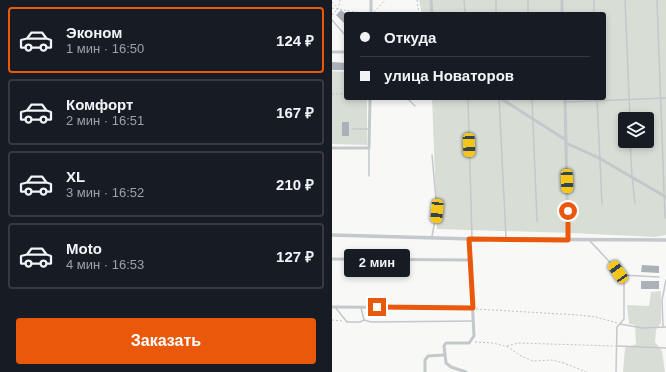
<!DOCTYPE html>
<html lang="ru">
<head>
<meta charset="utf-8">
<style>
  body { margin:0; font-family:Arial,sans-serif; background:#242831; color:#f1f3f6; height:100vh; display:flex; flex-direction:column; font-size:15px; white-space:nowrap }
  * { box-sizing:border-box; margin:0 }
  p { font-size:13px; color:#9ea1a6 }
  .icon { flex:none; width:22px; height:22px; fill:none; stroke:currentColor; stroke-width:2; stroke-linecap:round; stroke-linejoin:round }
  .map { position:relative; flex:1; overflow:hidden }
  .panel { display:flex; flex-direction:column; background:#171b24; width:332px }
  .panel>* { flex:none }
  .top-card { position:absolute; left:12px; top:12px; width:262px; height:88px; border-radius:4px; box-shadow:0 2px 6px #0003; display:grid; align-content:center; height:88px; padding:0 16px; background:#171b24 }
  .tools { position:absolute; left:286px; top:112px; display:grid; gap:8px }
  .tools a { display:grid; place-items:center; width:36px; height:36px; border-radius:4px; background:#171b24; box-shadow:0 2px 6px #0003; font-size:20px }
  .end { position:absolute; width:18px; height:18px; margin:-9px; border:5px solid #ea580c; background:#fff; box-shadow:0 0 0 2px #fff }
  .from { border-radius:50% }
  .bubble { position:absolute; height:28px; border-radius:4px; background:#171b24; box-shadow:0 2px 6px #0003; font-size:13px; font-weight:800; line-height:28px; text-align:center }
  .car { position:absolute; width:12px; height:24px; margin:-12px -6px; border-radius:5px; box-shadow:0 0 3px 1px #0007; background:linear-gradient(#f5c518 24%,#345 0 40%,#f5c518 0 76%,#345 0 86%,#f5c518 0) }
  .top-card b { display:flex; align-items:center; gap:14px; height:38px; font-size:15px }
  .top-card b+b { border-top:1px solid #363941 }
  .top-card i { width:10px; height:10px; background:#f1f3f6 }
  ul { padding:7px 0 0; list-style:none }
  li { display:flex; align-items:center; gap:12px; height:66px; margin:0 8px 6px; padding:0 8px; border:2px solid #363941; border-radius:4px }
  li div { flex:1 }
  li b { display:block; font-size:15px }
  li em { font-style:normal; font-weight:800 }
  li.on { border-color:#ea580c }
  li>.icon { width:36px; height:36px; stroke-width:1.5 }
  .button { display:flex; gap:8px; margin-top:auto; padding:8px 16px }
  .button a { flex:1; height:46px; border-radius:4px; background:#ea580c; color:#fff; font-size:16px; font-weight:800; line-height:46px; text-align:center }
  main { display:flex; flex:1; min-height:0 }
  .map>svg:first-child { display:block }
  .green { fill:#d8ded5; fill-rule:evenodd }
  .building { fill:#aab1b8 }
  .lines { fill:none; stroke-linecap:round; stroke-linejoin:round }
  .path { stroke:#bec0c3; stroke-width:1; stroke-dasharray:2 2; stroke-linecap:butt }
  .service { stroke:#c4c7cb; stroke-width:1.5 }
  .minor { stroke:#c4c7cb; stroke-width:3 }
  .tertiary { stroke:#c4c7cb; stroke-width:3.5 }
  .route { stroke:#ea580c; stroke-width:5 }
</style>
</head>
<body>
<main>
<section class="panel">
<ul>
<li class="on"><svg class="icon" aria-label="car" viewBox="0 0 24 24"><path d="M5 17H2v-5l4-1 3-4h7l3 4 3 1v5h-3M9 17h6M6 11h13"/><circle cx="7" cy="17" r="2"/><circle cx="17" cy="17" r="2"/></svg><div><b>Эконом</b><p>1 мин · 16:50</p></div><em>124 ₽</em></li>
<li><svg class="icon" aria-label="car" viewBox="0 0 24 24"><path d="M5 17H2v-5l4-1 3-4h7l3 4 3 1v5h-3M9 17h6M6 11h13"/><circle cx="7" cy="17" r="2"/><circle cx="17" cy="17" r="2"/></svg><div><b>Комфорт</b><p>2 мин · 16:51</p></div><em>167 ₽</em></li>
<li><svg class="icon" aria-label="car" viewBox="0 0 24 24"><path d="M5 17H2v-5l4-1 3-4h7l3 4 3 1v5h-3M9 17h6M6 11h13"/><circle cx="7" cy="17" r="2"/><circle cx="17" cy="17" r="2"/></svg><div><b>XL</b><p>3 мин · 16:52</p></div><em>210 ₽</em></li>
<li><svg class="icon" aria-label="car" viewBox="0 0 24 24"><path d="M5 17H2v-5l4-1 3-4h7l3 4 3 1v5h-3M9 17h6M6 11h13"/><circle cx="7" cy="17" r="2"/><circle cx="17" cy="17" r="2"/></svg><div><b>Moto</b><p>4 мин · 16:53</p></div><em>127 ₽</em></li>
</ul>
<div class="button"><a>Заказать</a></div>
</section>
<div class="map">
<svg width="334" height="372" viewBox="0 0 334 372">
  <rect width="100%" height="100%" fill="#f8f9f6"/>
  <g class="green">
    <path d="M87 0H334V235L323 237 239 233 105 229 100 98H272V14H90ZM293 119H315V141H293Z"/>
    <polygon points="0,71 14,72 14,98 35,98 35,145 0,144"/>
    <polygon points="329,291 329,323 324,330 323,342 330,351 333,372 291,372 293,348 304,344 303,325 297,324 295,305 317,306 319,292"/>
  </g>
  <g class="building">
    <polygon points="9,10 14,14 14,25 4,15"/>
    <polygon points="0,62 14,63 14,70 0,70"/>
    <rect x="10" y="122" width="7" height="14"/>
    <polygon points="310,265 327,266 327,273 309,272"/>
    <rect x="309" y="281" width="18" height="8"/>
  </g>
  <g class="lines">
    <g class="path">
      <polyline points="85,0 87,14"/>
      <polyline points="0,2 6,9"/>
      <polyline points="0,8 35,14"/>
      <polyline points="42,12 53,0"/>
      <polyline points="0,15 6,9 8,0"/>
      <polyline points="0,94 14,94"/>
      <polyline points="144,309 246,315 264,317 285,323"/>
      <polyline points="0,320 11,321"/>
      <polyline points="143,342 161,343 176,347 189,356 201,361 220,360 232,363 254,372"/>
      <polyline points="175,346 186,343 282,346"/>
    </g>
    <g class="service">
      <polyline points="132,0 133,14"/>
      <polyline points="164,0 164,14"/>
      <polyline points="196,0 196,14"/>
      <polyline points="262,0 262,14"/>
      <polyline points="293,0 298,119"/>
      <polyline points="325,0 333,218"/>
      <polyline points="0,20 14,36"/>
      <polyline points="75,98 83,106"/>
      <polyline points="136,98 140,239"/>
      <polyline points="167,98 174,238"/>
      <polyline points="200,98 205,221"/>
      <polyline points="265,98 270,204"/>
      <polyline points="234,102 334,98"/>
      <polyline points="20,129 36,129"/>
      <polyline points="298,141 300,176 303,203"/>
      <polyline points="37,148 37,176"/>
      <polyline points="100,236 105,211 100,155"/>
      <polyline points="257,240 290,275 327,277"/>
      <polyline points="3,307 15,322 28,322 32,320 39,322 141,321"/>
      <polyline points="29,308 32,320"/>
      <polyline points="288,324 310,328 334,327"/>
      <polyline points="331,327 330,300 334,280"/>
      <polyline points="284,346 334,348"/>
      <polyline points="284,372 285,327 292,319 292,275"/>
    </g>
    <g class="minor">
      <polyline points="39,0 39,14"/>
      <polyline points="99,0 100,14"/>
      <polyline points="230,0 230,14"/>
      <polyline points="0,52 14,52"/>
      <polyline points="168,98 234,140"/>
      <polyline points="233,98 236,240"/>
      <polyline points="234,143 267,158 334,197"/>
      <polyline points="0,148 37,148 38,98"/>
      <polyline points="0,259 138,260"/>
      <polyline points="0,307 141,308"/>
      <polyline points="93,372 93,360 96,356 112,355"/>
      <polyline points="134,372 119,367 114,363 112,346 114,343 137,343 142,336 137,239"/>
    </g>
    <polyline class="tertiary" points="0,235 140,239 334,240"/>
  </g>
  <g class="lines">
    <polyline class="route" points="45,307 141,308 137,239 236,240 236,211"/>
  </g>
</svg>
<div class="tools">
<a><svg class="icon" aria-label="layers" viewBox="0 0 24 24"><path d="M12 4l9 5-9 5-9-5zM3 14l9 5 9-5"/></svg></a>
</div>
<i class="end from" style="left:236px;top:211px"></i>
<i class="end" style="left:45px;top:307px"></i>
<div class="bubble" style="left:12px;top:249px;width:66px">2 мин</div>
<i class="car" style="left:137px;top:145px;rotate:178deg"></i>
<i class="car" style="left:235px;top:181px;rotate:178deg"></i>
<i class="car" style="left:105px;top:211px;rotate:185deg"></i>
<i class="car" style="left:286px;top:272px;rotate:325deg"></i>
<div class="top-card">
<b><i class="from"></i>Откуда</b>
<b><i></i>улица Новаторов</b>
</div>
</div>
</main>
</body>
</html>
